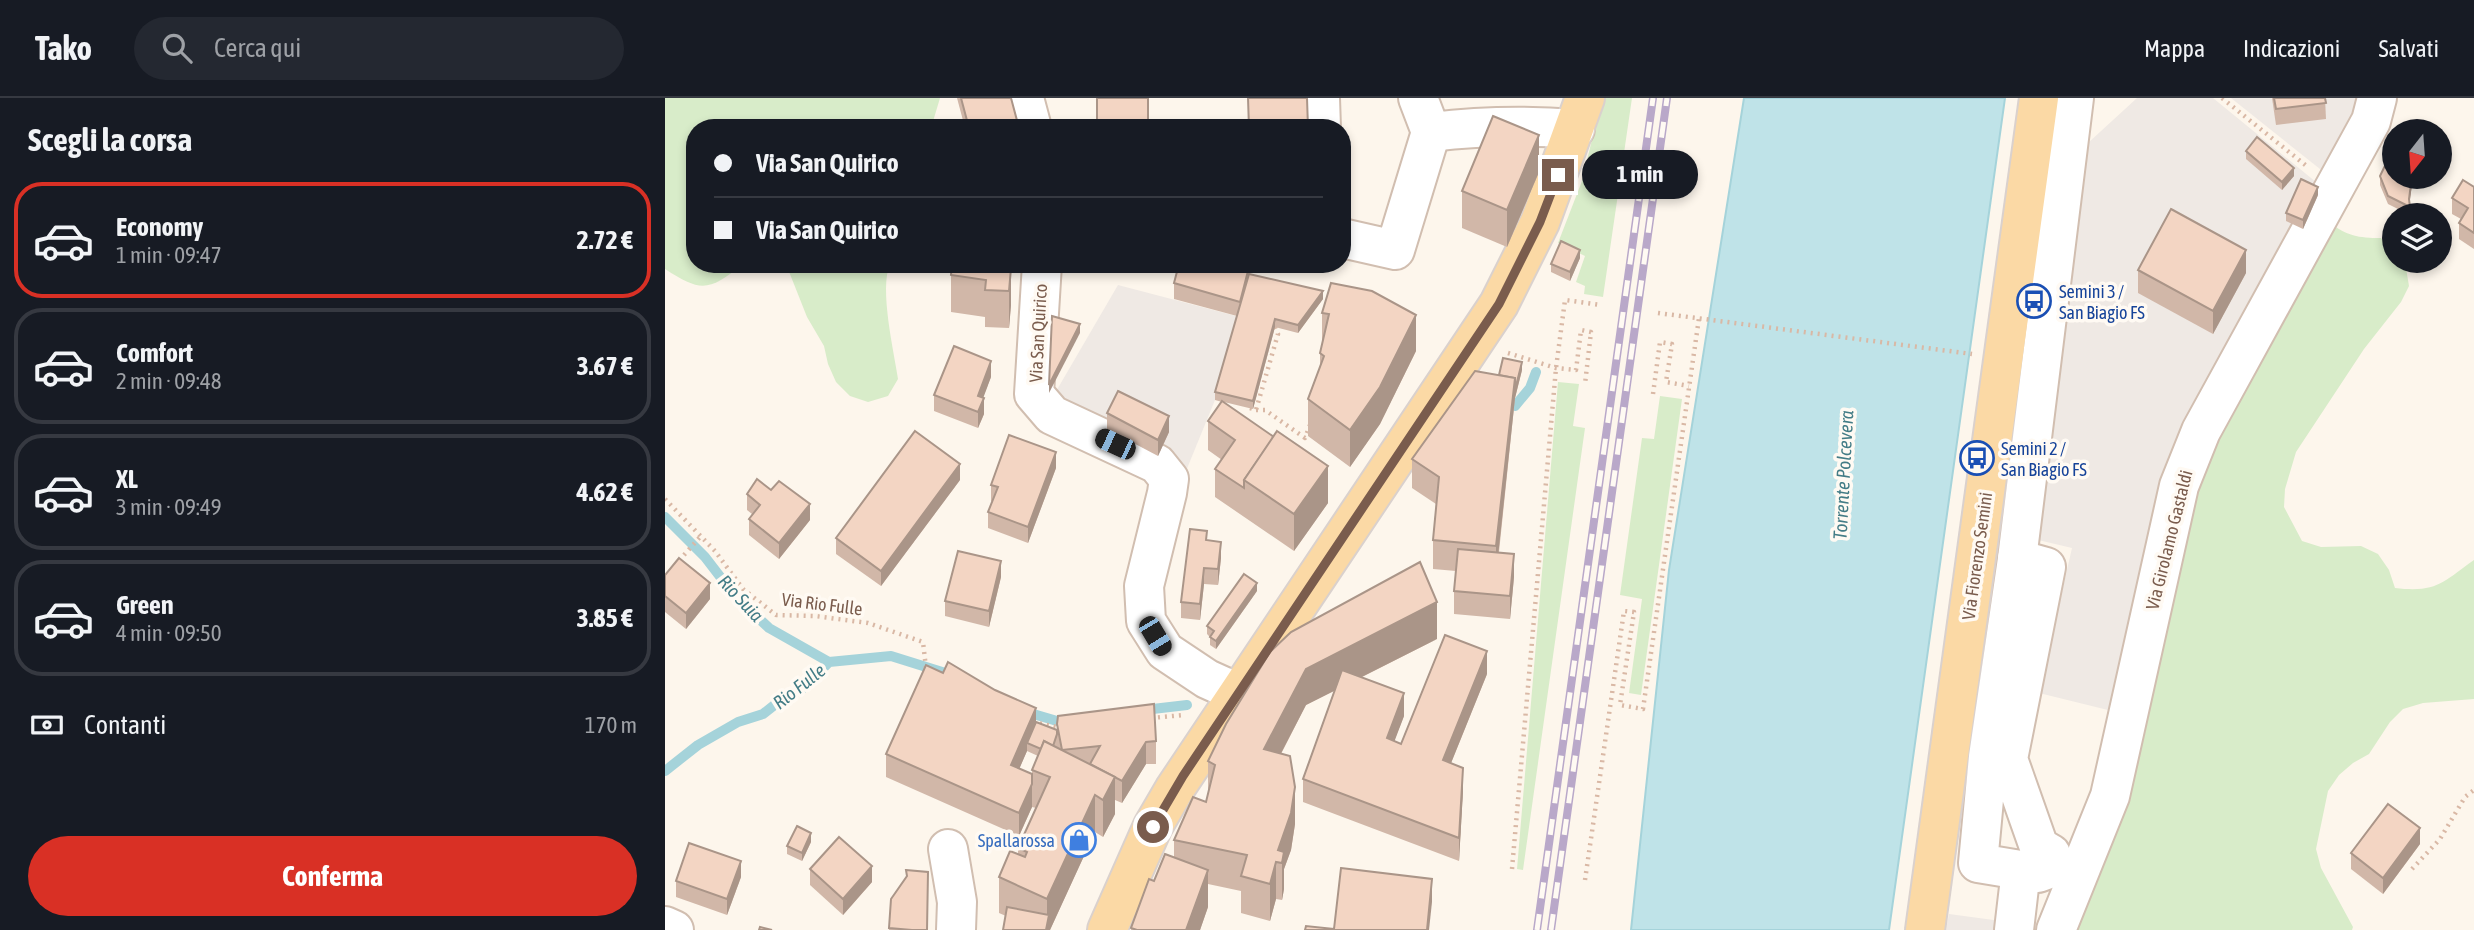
<!DOCTYPE html>
<html lang="it">
<head>
<meta charset="utf-8">
<style>
  body { margin:0; font-family:"Asap Condensed",sans-serif; background:#242831; color:#f1f3f6; height:100vh; display:flex; flex-direction:column; font-size:26px; white-space:nowrap }
  * { box-sizing:border-box; margin:0 }
  p { font-size:23px; color:#9ea1a6 }
  .icon { flex:none; width:38px; height:38px; fill:none; stroke:currentColor; stroke-width:2; stroke-linecap:round; stroke-linejoin:round }
  .map { position:relative; flex:1; overflow:hidden }
  .side { display:flex; flex-direction:column; background:#171b24; width:665px }
  .side>* { flex:none }
  .banner { position:absolute; left:21px; top:21px; width:665px; height:154px; border-radius:28px; box-shadow:0 4px 10px #0003; display:grid; align-content:center; height:154px; padding:0 28px; background:#171b24 }
  .needle { width:46px; rotate:197deg }
  .controls { position:absolute; left:1717px; top:21px; display:grid; gap:14px }
  .controls a { display:grid; place-items:center; width:70px; height:70px; border-radius:50%; background:#171b24; box-shadow:0 4px 10px #0003; font-size:35px }
  .end { position:absolute; width:32px; height:32px; margin:-16px; border:9px solid #7a5c4d; background:#fff; box-shadow:0 0 0 4px #fff }
  .from { border-radius:50% }
  .bubble { position:absolute; height:49px; border-radius:24px; background:#171b24; box-shadow:0 4px 10px #0003; font-size:23px; font-weight:700; line-height:49px; text-align:center }
  .car { position:absolute; width:21px; height:42px; margin:-21px -10px; border-radius:9px; box-shadow:0 0 5px 2px #0007; background:linear-gradient(#222 24%,#8ab4d8 0 40%,#222 0 76%,#8ab4d8 0 86%,#222 0) }
  .banner b { display:flex; align-items:center; gap:24px; height:66px; font-size:26px }
  .banner b+b { border-top:2px solid #363941 }
  .banner i { width:18px; height:18px; background:#f1f3f6 }
  ul { padding:0; list-style:none }
  li { display:flex; align-items:center; gap:21px; height:116px; margin:0 14px 10px; padding:0 14px; border:4px solid #363941; border-radius:28px }
  li div { flex:1 }
  li b { display:block; font-size:26px }
  li em { font-style:normal; font-weight:700 }
  li.current { border-color:#d93025 }
  li>.icon { width:63px; height:63px; stroke-width:1.5 }
  h2 { padding:0 28px; font-size:32px; line-height:84px }
  .pay { display:flex; align-items:center; gap:18px; height:77px; padding:0 28px; font-size:26px }
  .pay p { margin-inline-start:auto }
  .button { display:flex; gap:14px; margin-top:auto; padding:14px 28px }
  .button a { flex:1; height:80px; border-radius:42px; background:#d93025; color:#fff; font-size:28px; font-weight:700; line-height:80px; text-align:center }
  header { display:flex; align-items:center; gap:42px; box-sizing:border-box; height:98px; padding:0 35px; background:#171b24; border-bottom:2px solid #363941 }
  header strong { font-size:33px }
  nav { display:flex; gap:38px; margin-inline-start:auto; font-size:24px }
  .search { width:490px; height:63px; background:#242831; display:flex; align-items:center; gap:18px; box-sizing:border-box; padding:0 24px; border-radius:38px; color:#9ea1a6; font-size:26px }
  main { display:flex; flex:1; min-height:0 }
  .map>svg:first-child { display:block }
  .industrial { fill:#efe9e4 }
  .green { fill:#d8ecc9 }
  .water { fill:#bfe3e8; stroke:#a5d3da; stroke-width:2 }
  .lines { fill:none; stroke-linecap:round; stroke-linejoin:round }
  .stream { stroke:#a5d3da; stroke-width:10 }
  .minor-casing { stroke:#d1beb0; stroke-width:42 }
  .major-casing { stroke:#dad1cd; stroke-width:42 }
  .path { stroke:#d9b8a5; stroke-width:4.5; stroke-dasharray:2 5; stroke-linecap:butt }
  .minor { stroke:#fff; stroke-width:38 }
  .major { stroke:#fbd9a5; stroke-width:38 }
  .rail-casing { stroke:#b9a8c9; stroke-width:8 }
  .rail { stroke:#fffaf3; stroke-width:5; stroke-dasharray:16; stroke-linecap:butt }
  .wall { fill:#d1b7a8; fill-rule:evenodd }
  .shaded-wall { fill:#aa9588 }
  .building { fill:#f3d5c3; stroke:#aa9588; stroke-width:2 }
  .route { stroke:#7a5c4d; stroke-width:9 }
  .labels { text-anchor:middle; dominant-baseline:central; stroke-width:7; stroke-linejoin:round; paint-order:stroke }
  .transit-label { font-size:18px; fill:#164399; stroke:#fffaf3; text-anchor:start }
  .street-label { font-size:18px; fill:#7a5c4d; stroke:#fffaf3 }
  .shop-label { font-size:18px; fill:#366cbe; stroke:#fffaf3; text-anchor:end }
  .water-label { font-size:19px; font-style:italic; fill:#437c86; stroke:#fffaf3 }
</style>
</head>
<body>
<header>
<strong>Tako</strong>
<div class="search"><svg class="icon" aria-label="search" viewBox="0 0 24 24"><circle cx="10" cy="10" r="6"/><path d="M15 15l6 6"/></svg>Cerca qui</div>
<nav><a>Mappa</a><a>Indicazioni</a><a>Salvati</a></nav>
</header>
<main>
<section class="side">
<h2>Scegli la corsa</h2>
<ul>
<li class="current"><svg class="icon" aria-label="car" viewBox="0 0 24 24"><path d="M5 17H2v-5l4-1 3-4h7l3 4 3 1v5h-3M9 17h6M6 11h13"/><circle cx="7" cy="17" r="2"/><circle cx="17" cy="17" r="2"/></svg><div><b>Economy</b><p>1 min · 09:47</p></div><em>2.72 €</em></li>
<li><svg class="icon" aria-label="car" viewBox="0 0 24 24"><path d="M5 17H2v-5l4-1 3-4h7l3 4 3 1v5h-3M9 17h6M6 11h13"/><circle cx="7" cy="17" r="2"/><circle cx="17" cy="17" r="2"/></svg><div><b>Comfort</b><p>2 min · 09:48</p></div><em>3.67 €</em></li>
<li><svg class="icon" aria-label="car" viewBox="0 0 24 24"><path d="M5 17H2v-5l4-1 3-4h7l3 4 3 1v5h-3M9 17h6M6 11h13"/><circle cx="7" cy="17" r="2"/><circle cx="17" cy="17" r="2"/></svg><div><b>XL</b><p>3 min · 09:49</p></div><em>4.62 €</em></li>
<li><svg class="icon" aria-label="car" viewBox="0 0 24 24"><path d="M5 17H2v-5l4-1 3-4h7l3 4 3 1v5h-3M9 17h6M6 11h13"/><circle cx="7" cy="17" r="2"/><circle cx="17" cy="17" r="2"/></svg><div><b>Green</b><p>4 min · 09:50</p></div><em>3.85 €</em></li>
</ul>
<div class="pay"><svg class="icon" aria-label="cash" viewBox="0 0 24 24"><path d="M3 7h18v10H3z"/><circle cx="12" cy="12" r="2"/></svg>Contanti<p>170 m</p></div>
<div class="button"><a>Conferma</a></div>
</section>
<div class="map">
<svg width="1809" height="832" viewBox="0 0 1809 832">
  <rect width="100%" height="100%" fill="#fdf6ec"/>
  <g class="industrial">
    <polygon points="1472,0 1548,0 1657,89 1451,614 1374,595 1407,450 1369,441 1423,45"/>
    <polygon points="1566,0 1695,0 1665,79"/>
    <polygon points="453,187 575,219 550,302 521,373 386,302"/>
    <polygon points="1284,816 1336,823 1335,832 1281,832"/>
  </g>
  <g class="green">
    <path d="M0 0H275L266 30H30V166H78C44 193 37 195 0 171Z"/>
    <polygon points="937,0 967,0 938,199 919,196 920,188 911,184 920,158 893,145 917,83"/>
    <path d="M1664 124C1682 138 1693 140 1716 140L1729 156V163H1735L1741 170 1744 188 1736 204 1699 251 1631 354 1620 391 1619 409 1637 443 1656 449 1696 448 1713 456 1724 472 1730 490C1772 495 1778 484 1809 462V601L1758 605 1738 611 1725 624 1704 656 1688 665 1674 677 1663 693 1651 751 1656 770 1688 829 1687 832H1410L1445 746 1482 621 1520 426 1544 359Z"/>
    <path d="M121 166H225C214 191 229 253 233 281L223 298 203 304 185 298 171 284 163 266 159 248 142 219Z"/>
    <polygon points="893,284 914,286 908,328 920,330 858,772 852,771"/>
    <polygon points="995,298 1017,301 976,597 964,595 977,501 955,497 977,340 989,341"/>
  </g>
  <polygon class="water" points="1079,0 1340,0 1224,832 966,832 1004,472"/>
  <g class="lines">
    <g class="stream">
      <polyline points="850,308 865,290 871,274"/>
      <polyline points="0,419 40,459 70,498 104,530 164,564"/>
      <polyline points="479,612 522,607"/>
      <polyline points="358,613 392,623 405,622"/>
      <polyline points="0,673 33,647 73,624 98,616 112,605 140,589 164,564 226,558 290,578"/>
    </g>
    <g class="minor-casing">
      <g id="minor">
        <polyline points="359,0 367,30"/>
        <polyline points="655,0 656,30"/>
        <path d="M766 34C817 28 859 27 910 31"/>
        <polyline points="677,140 730,152 766,34 753,0"/>
        <polyline points="377,166 369,296 387,317 492,366 504,381 502,395 479,488 481,523 500,553 542,581 573,595"/>
        <polygon points="1352,461 1381,469 1343,661 1374,749 1386,756 1384,771 1373,775 1313,765 1323,659"/>
        <polyline points="1352,461 1409,0"/>
        <polyline points="283,751 292,804 291,832"/>
        <polyline points="0,828 9,832"/>
        <polyline points="1349,832 1356,772"/>
        <polyline points="1391,832 1445,698 1514,388 1536,333 1706,23 1712,0"/>
      </g>
    </g>
    <g class="major-casing">
      <g id="major">
        <polyline points="442,832 488,728 509,692 834,206 875,124 920,0"/>
        <polyline points="1260,832 1374,0"/>
      </g>
    </g>
    <g class="path">
      <polyline points="1557,0 1644,70"/>
      <polyline points="993,215 1307,256"/>
      <polyline points="843,255 891,270 911,272 916,232 926,234 920,286"/>
      <polyline points="988,296 995,244 1007,246 1001,284 1024,288"/>
      <polyline points="585,310 591,312 613,236 610,229 607,228"/>
      <polyline points="591,312 600,312 640,340 645,327"/>
      <polyline points="0,401 50,453 78,491 111,517 150,518 203,525 258,544 261,570"/>
      <polyline points="19,457 36,438"/>
      <polyline points="486,620 519,617"/>
      <polyline points="368,624 397,630"/>
      <polyline points="847,771 891,270 900,202 936,207"/>
      <polyline points="1747,771 1775,741 1800,699 1809,692"/>
      <polyline points="920,782 959,513 969,514 955,607 978,611 1034,220"/>
    </g>
    <use href="#minor" class="minor"/>
    <use href="#major" class="major"/>
    <g class="rail-casing">
      <g id="rail">
        <polyline points="872,832 988,0"/>
        <polyline points="886,832 1002,0"/>
      </g>
    </g>
    <use href="#rail" class="rail"/>
  </g>
  <g class="wall">
    <polygon points="292,0 346,0 354,30 300,30"/>
    <polygon points="1607,0 1660,0 1661,21 1611,27"/>
    <polygon points="1581,53 1629,78 1617,92 1581,61"/>
    <polygon points="874,74 842,149 797,130 797,93"/>
    <polygon points="1715,78 1748,79 1744,104 1745,117 1723,106 1715,87"/>
    <polygon points="1809,89 1809,151 1794,141 1794,125 1796,121 1787,116 1787,100"/>
    <polygon points="1653,97 1638,131 1621,123 1621,115"/>
    <polygon points="915,160 905,183 886,174 886,166"/>
    <polygon points="345,166 346,207 344,230 320,229 320,219 286,214 286,177"/>
    <polygon points="1473,172 1581,175 1548,236 1473,195"/>
    <polygon points="584,176 658,201 633,235 610,229 588,311 559,304 663,405 629,453 550,399 550,371 557,362 543,352 543,323 557,304 550,302 550,294 572,218 509,201 509,185"/>
    <polygon points="666,185 751,253 715,326 685,369 643,338 643,301 655,269 655,255 657,247 657,215"/>
    <polygon points="857,272 850,300 834,454 849,479 845,521 789,516 789,493 791,473 768,471 768,442 771,406 747,390 747,361"/>
    <polygon points="326,279 318,299 319,316 313,330 269,313 269,297"/>
    <polygon points="442,315 504,334 493,358 442,331"/>
    <polygon points="391,370 363,445 323,430 323,414 327,403 326,403 326,387"/>
    <polygon points="295,382 216,488 171,456 171,440"/>
    <polygon points="106,392 145,422 114,461 84,437 84,421 87,416 82,412 82,396"/>
    <polygon points="542,442 556,460 553,487 539,486 535,522 516,520 516,504"/>
    <polygon points="0,477 45,501 21,531 0,514"/>
    <polygon points="336,479 324,529 280,518 280,503"/>
    <polygon points="592,493 551,551 545,547 545,539 542,536 542,528"/>
    <polygon points="772,541 697,579 739,618 729,643 736,646 822,576 786,665 798,693 794,763 638,704 638,681 669,593 641,607 616,656 630,726 626,752 619,771 619,791 617,802 611,801 605,823 576,815 576,793 543,786 543,809 535,832 466,832 466,830 509,760 509,742 541,704 543,695 543,663 561,626"/>
    <path d="M371 624 392 632V626L491 643V666H481L457 705 450 702V716L438 739 430 734 385 832 341 818 334 815V779L353 756V750L371 710 367 709 354 738 221 679V656ZM362 653 373 658 367 672V676L354 671Z"/>
    <polygon points="146,744 137,763 122,756 122,748"/>
    <polygon points="1755,746 1718,796 1686,771 1686,755"/>
    <polygon points="145,771 207,784 178,817 145,787"/>
    <polygon points="241,772 262,832 224,832 226,801 241,779"/>
    <polygon points="76,779 62,817 11,799 11,783"/>
  </g>
  <g class="shaded-wall">
    <polygon points="874,37 874,74 842,149 842,112"/>
    <polygon points="1629,70 1629,78 1617,92 1617,84"/>
    <polygon points="1747,79 1748,79 1744,109 1744,101"/>
    <polygon points="1653,89 1653,97 1638,131 1638,122"/>
    <polygon points="915,152 915,160 905,183 905,174"/>
    <polygon points="1581,152 1581,175 1548,236 1548,213"/>
    <polygon points="346,170 346,207 344,230 344,193"/>
    <polygon points="658,193 658,201 633,235 633,227"/>
    <polygon points="751,217 751,253 715,326 685,369 685,332"/>
    <polygon points="610,221 610,229 588,311 588,303"/>
    <polygon points="415,226 415,235 384,295 384,287"/>
    <polygon points="326,263 326,279 313,314 313,298"/>
    <polygon points="857,264 857,272 850,300 831,477 831,448 850,280"/>
    <polygon points="319,300 319,316 313,330 313,314"/>
    <polygon points="504,318 504,334 493,358 493,342"/>
    <polygon points="391,354 391,370 363,445 363,429"/>
    <polygon points="295,366 295,382 216,488 216,473"/>
    <polygon points="663,368 663,405 629,453 629,416"/>
    <polygon points="145,406 145,422 114,461 114,445"/>
    <polygon points="556,444 556,460 553,487 553,471"/>
    <polygon points="849,456 849,479 845,521 845,498"/>
    <polygon points="336,463 336,479 324,529 324,513"/>
    <polygon points="539,470 539,486 535,522 535,506"/>
    <polygon points="45,485 45,501 21,531 21,515"/>
    <polygon points="592,485 592,493 551,551 551,543"/>
    <polygon points="772,504 772,541 641,607 599,688 599,651 641,571"/>
    <polygon points="822,553 822,576 778,685 778,662"/>
    <polygon points="739,595 739,618 722,663 722,640"/>
    <polygon points="371,610 371,632 362,645 362,653 346,690 346,667"/>
    <polygon points="481,644 481,666 457,705 457,683"/>
    <polygon points="798,670 798,693 794,763 794,740"/>
    <polygon points="450,679 450,716 438,739 438,702"/>
    <polygon points="367,686 367,709 354,738 354,715"/>
    <polygon points="630,689 630,726 626,752 619,771 619,791 617,802 617,765 613,752"/>
    <polygon points="430,697 430,734 385,832 381,832 382,825 382,801"/>
    <polygon points="1755,730 1755,746 1718,796 1718,780"/>
    <polygon points="146,735 146,744 137,763 137,755"/>
    <polygon points="76,763 76,779 62,817 62,801"/>
    <polygon points="611,764 611,801 605,823 605,786"/>
    <polygon points="207,768 207,784 178,817 178,801"/>
    <polygon points="543,772 543,809 535,832 521,832"/>
    <polygon points="767,781 767,804 764,832 762,832"/>
  </g>
  <g class="building">
    <polygon points="296,0 346,0 354,30 304,30"/>
    <rect x="432" y="0" width="51" height="30"/>
    <polygon points="583,0 642,0 643,30 584,30"/>
    <polygon points="1609,0 1660,0 1661,5 1611,11"/>
    <polygon points="828,18 874,37 842,112 797,93"/>
    <polygon points="1740,26 1755,29 1754,33 1736,33"/>
    <polygon points="1592,39 1629,70 1617,84 1581,53"/>
    <polygon points="1729,49 1729,79 1747,79 1744,101 1745,109 1723,98 1715,78"/>
    <polygon points="1636,81 1653,89 1638,122 1621,115"/>
    <polygon points="1798,82 1809,89 1809,135 1794,125 1803,110 1787,100"/>
    <polygon points="1506,111 1581,152 1548,213 1473,172"/>
    <polygon points="896,143 915,152 905,174 886,166"/>
    <polygon points="287,166 343,166 342,170 346,170 344,193 320,192 321,182 286,177"/>
    <polygon points="514,166 573,166 584,169 575,204 509,185"/>
    <polygon points="584,176 658,193 633,227 610,221 588,303 550,294"/>
    <polygon points="666,185 707,193 751,217 715,289 685,332 643,301 659,258 655,255 664,216 657,215"/>
    <polygon points="387,218 415,226 384,287"/>
    <polygon points="289,248 326,263 313,298 319,300 313,314 269,297"/>
    <polygon points="838,260 857,264 850,292 850,280 834,277"/>
    <polygon points="810,273 850,280 831,448 768,442 774,379 747,361"/>
    <polygon points="453,293 504,318 493,342 442,315"/>
    <polygon points="557,303 609,339 579,382 579,390 550,371 570,342 543,323"/>
    <polygon points="250,333 295,366 216,473 171,440"/>
    <polygon points="612,333 663,368 629,416 579,382"/>
    <polygon points="344,337 391,354 363,429 323,414 333,389 326,387"/>
    <polygon points="92,381 106,392 114,383 145,406 114,445 84,421 95,407 82,396"/>
    <polygon points="525,431 542,433 541,442 556,444 553,471 539,470 535,506 516,504"/>
    <polygon points="793,451 849,456 845,498 789,493"/>
    <polygon points="293,453 336,463 324,513 280,503"/>
    <polygon points="14,460 45,485 21,515 0,498 0,477"/>
    <polygon points="755,464 772,504 641,571 599,651 625,658 630,689 626,715 613,752 619,754 617,765 611,764 605,786 576,778 582,757 509,742 528,699 541,704 550,667 543,663 561,626 605,554 626,534"/>
    <polygon points="579,476 592,485 551,543 545,539 549,533 542,528"/>
    <polygon points="780,537 822,553 778,662 798,670 794,740 638,681 677,572 739,595 722,640 736,646"/>
    <polygon points="283,564 330,592 371,610 346,667 367,676 367,686 354,715 221,656 261,567 278,575"/>
    <polygon points="489,606 491,643 481,644 457,683 425,666 435,648 397,652 392,626 393,618"/>
    <polygon points="371,624 392,632 392,636 388,648 379,643 376,651 362,645"/>
    <polygon points="379,643 450,679 438,702 430,697 382,801 334,779 345,753 360,759 362,754 353,750 385,679 367,672"/>
    <polygon points="1723,706 1755,730 1718,780 1686,755"/>
    <polygon points="132,728 146,735 137,755 122,748"/>
    <polygon points="174,739 207,768 178,801 145,771"/>
    <polygon points="24,745 76,763 62,801 11,783"/>
    <polygon points="500,756 543,772 521,832 472,832 466,830 484,781 489,783"/>
    <polygon points="676,770 767,781 762,832 640,832 641,828 669,831"/>
    <polygon points="241,772 263,774 262,832 247,832 224,830 226,801 242,778"/>
    <polygon points="342,809 384,817 381,832 338,832"/>
    <polygon points="95,829 107,832 94,832"/>
  </g>
  <g class="lines">
    <polyline class="route" points="488,729 518,678 834,206 875,124 893,77"/>
  </g>
  <defs>
    <g id="bus-ring" transform="scale(1.75)"><circle r="9.5" fill="#fffaf3" stroke="#1a4fb4" stroke-width="1.5"/><path d="M-5-6H5V4H4V6H2V4H-2V6H-4V4H-5ZM-3.5-4V0h7V-4ZM-3.5 1.2v1.5H-2V1.2ZM2 1.2v1.5H3.5V1.2Z" fill="#1a4fb4"/></g>
    <g id="shop-ring" transform="scale(1.75)"><circle r="9.5" fill="#fffaf3" stroke="#3f7fe0" stroke-width="1.5"/><path d="M-5-2.5h2.3a2.7 3.5 0 0 1 5.4 0H5L5.5 6h-11ZM-1.5-2.5h3a1.5 2.3 0 0 0-3 0Z" fill="#3f7fe0"/></g>
  </defs>
  <g fill-rule="evenodd">
    <use href="#bus-ring" x="1369" y="203"/>
    <use href="#bus-ring" x="1312" y="360"/>
    <use href="#shop-ring" x="414" y="742"/>
  </g>
  <g class="labels">
    <g class="transit-label">
      <text x="1394" y="193">Semini 3 /<tspan x="1394" dy="21">San Biagio FS</tspan></text>
      <text x="1336" y="350">Semini 2 /<tspan x="1336" dy="21">San Biagio FS</tspan></text>
    </g>
    <g class="street-label">
      <text transform="translate(373 235) rotate(-87)">Via San Quirico</text>
      <text transform="translate(1504 442) rotate(-76)">Via Girolamo Gastaldi</text>
      <text transform="translate(1312 458) rotate(-82)">Via Fiorenzo Semini</text>
      <text transform="translate(157 506) rotate(7)">Via Rio Fulle</text>
    </g>
    <g class="shop-label">
      <text x="390" y="742">Spallarossa</text>
    </g>
    <g class="water-label">
      <text transform="translate(1178 377) rotate(-87)">Torrente Polcevera</text>
      <text transform="translate(76 500) rotate(47)">Rio Suia</text>
      <text transform="translate(134 588) rotate(-38)">Rio Fulle</text>
    </g>
  </g>
</svg>
<div class="controls">
<a><svg class="needle" viewBox="-14 -14 28 28"><path d="M0-13l5 13h-10z" fill="#e53935"/><path d="M0 13l5-13h-10z" fill="#9ea1a6"/></svg></a>
<a><svg class="icon" aria-label="layers" viewBox="0 0 24 24"><path d="M12 4l9 5-9 5-9-5zM3 14l9 5 9-5"/></svg></a>
</div>
<i class="end from" style="left:488px;top:729px"></i>
<i class="end" style="left:893px;top:77px"></i>
<div class="bubble" style="left:917px;top:52px;width:116px">1 min</div>
<i class="car" style="left:450px;top:346px;rotate:295deg"></i>
<i class="car" style="left:490px;top:538px;rotate:149deg"></i>
<div class="banner">
<b><i class="from"></i>Via San Quirico</b>
<b><i></i>Via San Quirico</b>
</div>
</div>
</main>
</body>
</html>
